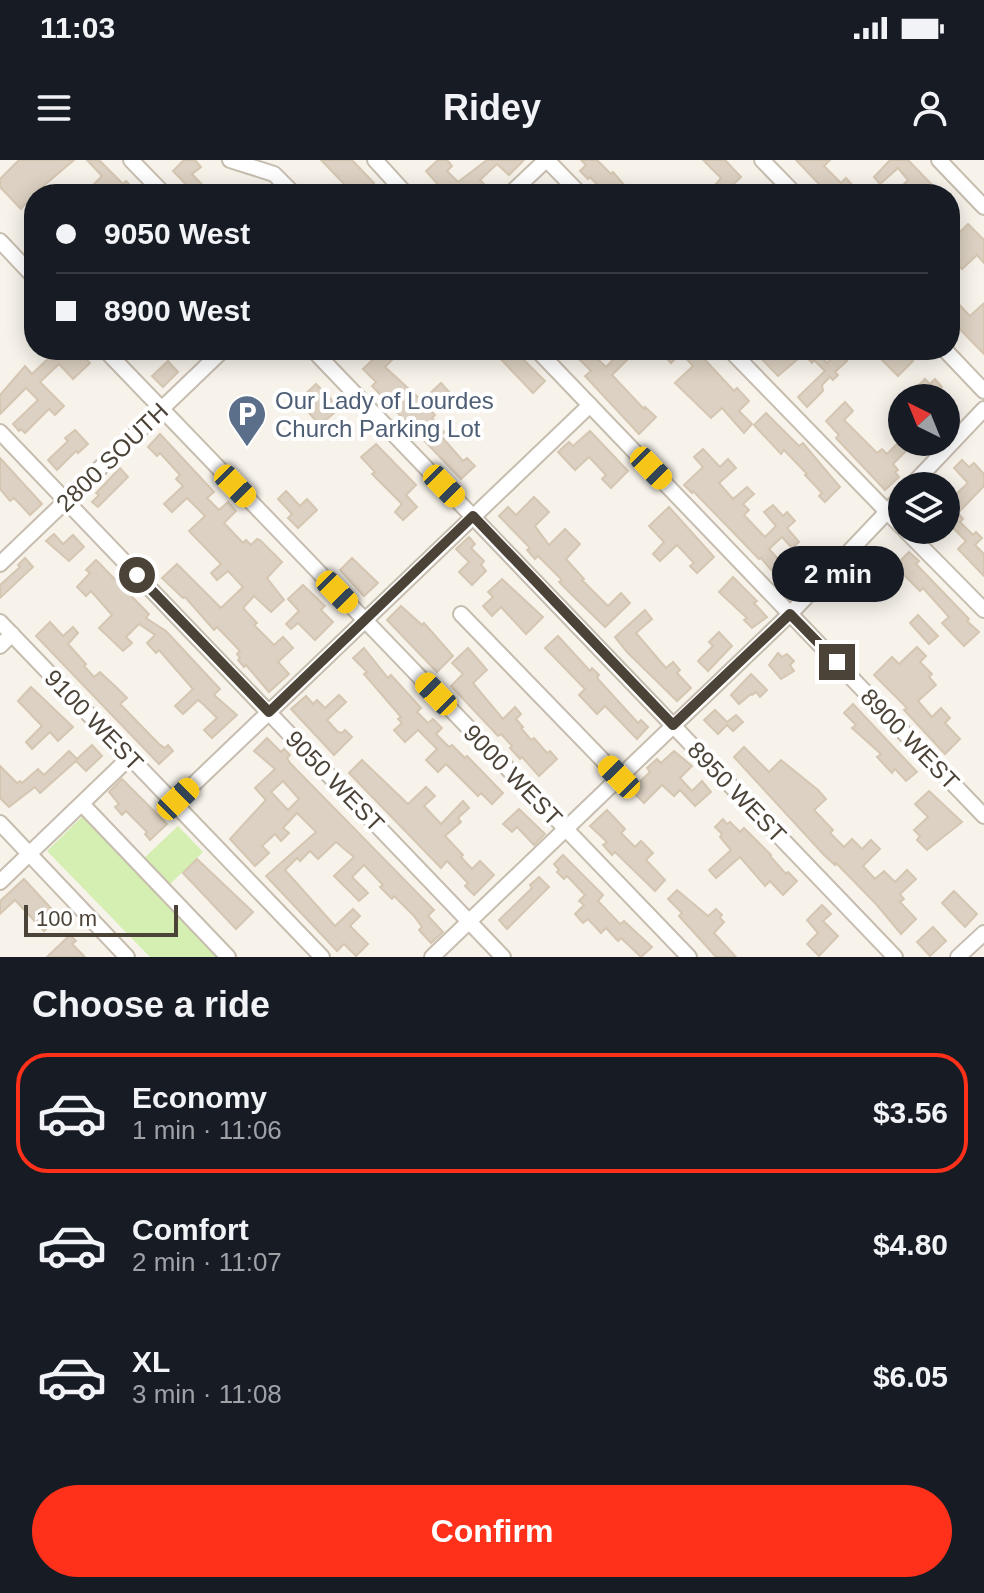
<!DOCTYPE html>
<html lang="en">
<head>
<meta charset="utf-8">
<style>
  body { margin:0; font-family:Arial,sans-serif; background:#242831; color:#f1f3f6; height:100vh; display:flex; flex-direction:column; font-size:30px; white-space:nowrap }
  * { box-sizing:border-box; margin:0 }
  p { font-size:26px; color:#9ea1a6 }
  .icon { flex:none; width:44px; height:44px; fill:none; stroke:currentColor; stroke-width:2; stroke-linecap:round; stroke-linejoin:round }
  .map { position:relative; height:797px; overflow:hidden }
  .sheet { display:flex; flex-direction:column; background:#171b24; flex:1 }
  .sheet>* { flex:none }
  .top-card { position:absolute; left:24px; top:24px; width:936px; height:176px; border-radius:32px; box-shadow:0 4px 20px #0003; display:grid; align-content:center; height:176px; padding:0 32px; background:#171b24 }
  .needle { width:52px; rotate:317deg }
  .buttons { position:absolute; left:888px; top:224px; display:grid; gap:16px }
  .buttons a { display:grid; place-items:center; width:72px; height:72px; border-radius:50%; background:#171b24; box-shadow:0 4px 20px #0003; font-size:40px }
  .scale { position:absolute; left:24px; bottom:20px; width:154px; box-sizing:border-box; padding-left:8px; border:4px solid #4c4338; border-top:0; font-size:22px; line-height:28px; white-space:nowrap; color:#4c4338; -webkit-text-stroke:6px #fff; paint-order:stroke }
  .end { position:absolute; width:36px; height:36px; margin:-18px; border:10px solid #4c4338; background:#fff; box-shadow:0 0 0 4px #fff }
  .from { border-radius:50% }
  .bubble { position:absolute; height:56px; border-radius:28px; background:#171b24; box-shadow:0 4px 20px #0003; font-size:26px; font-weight:800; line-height:56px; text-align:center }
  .car { position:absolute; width:24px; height:48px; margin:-24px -12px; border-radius:10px; box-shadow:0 0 6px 2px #0007; background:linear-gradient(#f5c518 24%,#345 0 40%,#f5c518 0 76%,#345 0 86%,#f5c518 0) }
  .top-card b { display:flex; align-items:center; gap:28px; height:76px; font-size:30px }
  .top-card b+b { border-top:2px solid #363941 }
  .top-card i { width:20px; height:20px; background:#f1f3f6 }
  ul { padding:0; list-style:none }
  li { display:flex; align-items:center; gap:24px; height:120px; margin:0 16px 12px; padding:0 16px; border:4px solid transparent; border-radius:32px }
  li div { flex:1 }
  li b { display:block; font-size:30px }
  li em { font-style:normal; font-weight:800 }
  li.selected { border-color:#ff311a }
  li>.icon { width:72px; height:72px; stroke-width:1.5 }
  h2 { padding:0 32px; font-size:36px; line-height:96px }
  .primary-button { display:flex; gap:16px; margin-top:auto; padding:16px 32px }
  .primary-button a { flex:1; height:92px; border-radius:48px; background:#ff311a; color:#fff; font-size:32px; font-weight:800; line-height:92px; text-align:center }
  .status { display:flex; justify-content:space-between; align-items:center; height:56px; padding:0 40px; background:#171b24; direction:ltr }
  .status svg { height:22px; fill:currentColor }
  header { display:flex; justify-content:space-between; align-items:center; height:104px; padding:0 32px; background:#171b24; font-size:36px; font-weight:800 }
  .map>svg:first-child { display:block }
  .green { fill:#d5eeb1 }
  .building { fill:#dcd1c2; stroke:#d5c6b2; stroke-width:2; fill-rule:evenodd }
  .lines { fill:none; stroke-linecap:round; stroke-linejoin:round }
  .minor-casing { stroke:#c6bdaf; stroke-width:18 }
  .minor { stroke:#fff; stroke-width:14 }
  .route { stroke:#4c4338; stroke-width:10 }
  .labels { text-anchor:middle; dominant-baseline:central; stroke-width:8; stroke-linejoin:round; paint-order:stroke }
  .service-label { font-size:24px; fill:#4e5e75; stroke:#fff; text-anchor:start }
  .street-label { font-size:24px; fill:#4c4338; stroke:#fff }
</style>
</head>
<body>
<div class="status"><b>11:03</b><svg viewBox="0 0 49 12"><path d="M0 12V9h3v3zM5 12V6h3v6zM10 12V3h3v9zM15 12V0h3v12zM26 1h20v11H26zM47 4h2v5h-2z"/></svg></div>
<header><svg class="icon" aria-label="menu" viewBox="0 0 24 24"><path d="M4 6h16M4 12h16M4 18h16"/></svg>Ridey<svg class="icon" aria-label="person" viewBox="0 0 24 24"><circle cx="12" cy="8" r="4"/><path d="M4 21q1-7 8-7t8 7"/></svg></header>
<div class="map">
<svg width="984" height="797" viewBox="0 0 984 797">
  <rect width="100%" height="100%" fill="#f7f3eb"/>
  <polygon class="green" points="88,651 139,703 178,666 203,692 165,729 230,797 150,797 47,691"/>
  <g class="building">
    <polygon points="19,0 74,0 34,34 21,49 0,27 0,19"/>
    <polygon points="87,0 99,0 123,24 126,21 138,34 92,34 88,30 102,16"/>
    <polygon points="184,0 195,0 201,7 192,14 211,34 195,34 173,11"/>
    <polygon points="321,0 352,0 374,23 362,34 342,34 348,28"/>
    <polygon points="438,0 447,0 452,6 447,11 458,22 487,0 524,0 509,15 497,4 480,20 493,34 437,34 442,29 426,11"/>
    <polygon points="581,0 597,0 611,14 613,12 632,34 606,34 590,17 588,19 580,11 586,5"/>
    <polygon points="703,0 725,0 741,17 723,34 708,34 721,18"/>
    <polygon points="796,0 830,0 824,6 841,23 846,18 855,28 849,34 830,34 827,30 824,33 818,27 820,25"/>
    <polygon points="890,0 908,0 941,34 922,34 916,28 910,34 894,34 908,20 898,8 880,24 874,17"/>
    <polygon points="968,64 984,80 984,103 977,95 962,109 950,96 950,70 956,76"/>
    <polygon points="950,135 970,156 984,143 984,194 950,159"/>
    <polygon points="57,190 77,190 90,203 73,219 59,204 40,222 64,246 55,255 49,249 25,273 21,269 19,271 13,264 38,240 26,228 0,254 0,235 25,206 32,214"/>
    <polygon points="383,190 392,200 385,207 422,241 441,223 450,233 431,251 435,255 432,258 444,272 441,276 463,301 467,298 475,306 461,319 372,226 376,222 363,209"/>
    <polygon points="492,190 514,190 545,221 533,233"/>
    <polygon points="570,190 588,190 606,207 623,190 637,190 612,215 644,249 645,247 656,257 639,274 585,216 591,211"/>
    <polygon points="659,190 696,190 734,231 737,228 749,241 739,251 752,264 744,273 722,248 711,258 675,223 693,206 681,193 671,203"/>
    <polygon points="753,190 775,190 780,195 789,190 798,199 778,216"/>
    <polygon points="800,190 816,190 827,203 838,192 847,201 835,212 838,215 833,220 830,217 822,225 823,231 807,247 798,237 825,211 814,200 812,203"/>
    <polygon points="883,190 891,190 898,197 905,190 910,190 915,194 910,198 913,201 898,216 877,195"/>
    <polygon points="168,201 178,212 163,227 152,216"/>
    <polygon points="925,219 930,224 935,219 942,227 934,235 931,232 925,238 906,238"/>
    <polygon points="316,224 340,248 320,265 298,241"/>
    <polygon points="845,242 853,251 844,260 877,293 882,289 887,294 900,281 908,289 893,304 898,310 895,312 899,317 885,330 836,278 839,275 826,261"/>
    <polygon points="766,253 799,286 803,283 840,327 825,342 819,336 822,333 805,315 807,314 784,290 781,294 754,265"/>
    <polygon points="75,270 88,284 78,293 76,291 57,310 48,300 68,281 65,278"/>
    <polygon points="590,271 628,311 611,328 602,319 606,315 589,297 575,310 558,292 569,282 573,286"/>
    <polygon points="160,274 214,332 207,338 219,350 228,342 236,351 224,363 243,383 246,380 251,385 257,379 260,380 282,402 267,418 284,440 271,452 254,436 243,448 257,463 254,465 274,485 283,477 293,488 278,502 289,514 269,532 246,505 244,507 238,500 240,498 237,494 240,491 217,467 214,470 185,437 183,438 162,418 177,404 221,448 243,427 228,411 217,420 211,413 221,404 189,371 205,356 187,338 172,352 164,344 183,326 176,319 180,315 160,293 157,296 148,287"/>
    <polygon points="376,284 416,325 406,335 417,347 403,360 395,352 402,344 372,314 375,312 361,297"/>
    <polygon points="703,289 720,307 728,299 736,308 719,323 733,339 747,327 754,334 743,344 749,350 744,355 765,377 776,366 764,352 773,345 783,356 787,352 795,361 787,368 799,382 792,388 782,377 769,389 790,412 796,406 806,417 790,432 761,398 759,399 693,331 692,333 684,325 703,307 694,297"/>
    <polygon points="0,298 42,344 30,355 14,338 10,341 0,329"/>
    <polygon points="962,300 969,307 974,303 984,314 984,326 958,353 963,359 960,362 973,375 976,372 982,378 975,385 984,394 984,416 958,389 966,381 953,368 946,375 946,324 956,334 968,323 954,308"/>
    <polygon points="120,308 128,317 98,347 92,342 99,335 96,333"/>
    <polygon points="286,331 300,346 307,339 317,350 298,368 288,358 292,354 278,339"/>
    <polygon points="534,337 549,352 535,366 549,385 565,369 580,384 566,399 584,419 582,420 608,446 621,433 630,443 605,467 569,432 559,422 562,420 538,396 535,399 527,390 530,388 499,356 508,347 516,355"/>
    <polygon points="669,347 714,397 697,413 690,406 694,403 677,385 660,401 653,394 664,382 649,366"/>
    <polygon points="54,374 63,384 73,375 84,387 69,401 46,381"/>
    <polygon points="469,377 475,384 471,388 484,401 481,405 486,411 472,425 459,412 469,402 456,389"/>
    <polygon points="909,392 919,401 916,404 969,459 967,461 979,472 964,486 942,463 949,457 923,428 920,431 895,406"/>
    <polygon points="25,398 33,407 0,438 0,425 20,407 18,405"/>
    <polygon points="352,398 378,423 364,436 340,410"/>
    <polygon points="96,400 149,454 146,458 166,471 220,529 214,535 237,555 212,578 204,570 217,558 204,545 198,540 183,554 175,546 193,529 159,490 156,493 147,483 155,475 139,464 126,477 132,483 123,491 99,468 112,455 91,431 86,436 77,427 90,413 86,410"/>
    <polygon points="733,417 757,441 754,443 767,457 752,468 744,460 747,458 719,432"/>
    <polygon points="502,419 543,457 526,474 501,447 492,456 483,446 493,437 488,432"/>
    <polygon points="303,425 325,446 321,450 333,462 315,480 298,463 291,469 286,464 299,451 288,439"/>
    <polygon points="401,446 422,465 424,463 453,496 437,512 387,460"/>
    <polygon points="645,450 652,459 636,473 666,508 673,502 680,510 677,513 691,528 677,541 627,492 615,477"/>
    <polygon points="918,455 938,476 929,484 910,463"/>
    <polygon points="50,462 63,476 73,467 78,473 68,484 86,504 84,506 94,517 100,512 117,528 127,538 120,544 159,584 165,588 168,585 173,591 159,604 36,476"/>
    <polygon points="719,472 732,486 708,511 698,501 713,486 709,482"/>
    <polygon points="558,476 590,511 592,508 599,515 597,518 638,563 641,560 648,567 637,579 605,546 597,554 579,535 585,529 545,488"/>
    <polygon points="917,487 926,496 920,502 932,514 929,517 936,525 918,541 932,557 941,548 950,558 945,563 960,579 945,594 904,550 907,548 874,515 892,497 899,504"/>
    <polygon points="364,488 388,518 391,515 421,548 417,552 428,563 433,559 442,568 436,574 449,587 452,585 465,598 467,596 503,633 492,644 481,633 478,636 446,604 438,612 426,600 437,589 418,570 405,582 394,570 402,563 398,559 401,557 364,514 367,512 353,498"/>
    <polygon points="468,488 487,510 473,523 487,540 503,559 515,547 521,554 516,559 523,567 521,568 531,580 534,578 547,593 550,591 557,599 539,616 522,597 520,599 510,588 512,586 501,574 498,576 451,526 463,514 452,503"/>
    <polygon points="778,493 782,497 787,494 794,501 790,505 794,511 781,519 769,505"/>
    <polygon points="751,514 767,530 760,537 756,532 752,535 751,534 739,544 731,535"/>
    <polygon points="31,527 73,567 58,581 50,572 32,589 26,582 42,566 18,541"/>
    <polygon points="339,535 346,542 327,560 338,572 342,573 345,570 352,577 334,595 291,549 306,536 313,544 317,540 325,548"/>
    <polygon points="853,544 917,612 906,621 895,609 892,613 877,597 881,594 852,568 856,565 844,553"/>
    <polygon points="715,550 727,562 736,555 743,562 733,571 727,565 718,574 704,560"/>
    <path d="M267 578 281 592 284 589 290 595 287 598 290 603 434 750 428 756 443 772 431 783 419 770 422 767 414 756 394 736 392 739 380 727 383 725 364 705 352 717 368 733 359 741 334 716 354 697 336 682 318 699 310 691 300 701 297 698 285 710 335 766 353 749 360 756 350 766 368 784 356 796 344 784 337 791 266 716 316 672 297 653 283 668 289 673 281 681 275 674 262 686 269 693 255 706 230 679 266 640 255 628 275 609 254 591ZM283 621 299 639 288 650 271 632Z"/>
    <polygon points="92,585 102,596 86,611 76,601 40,633 35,627 9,647 0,638 0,606 17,623 20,621 22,623 38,609 44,615 69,591 77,599"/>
    <polygon points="744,587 769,612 781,600 818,630 826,639 814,650 833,670 830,673 844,687 852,679 862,689 871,680 880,689 863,706 875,719 884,711 895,722 907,710 916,719 900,734 904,739 900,742 916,759 901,774 876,744 836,703 835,705 824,695 734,597"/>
    <polygon points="674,591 692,606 680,618 692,631 702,621 711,632 695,646 680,630 674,636 662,625 644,643 631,630 650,612 647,608 657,599 661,603"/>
    <polygon points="362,600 408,644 426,627 435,636 424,646 441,664 463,641 469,648 458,658 461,662 445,676 463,695 461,697 472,709 480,701 494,715 474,735 465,726 468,723 447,701 441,708 349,613"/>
    <polygon points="122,619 167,664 150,680 145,674 147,672 126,651 122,655 115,647 119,644 109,632"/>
    <polygon points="929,631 962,662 927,690 917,680 920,676 914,670 928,657 915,644"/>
    <polygon points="519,649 545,674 534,685 517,667 512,672 503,664"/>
    <polygon points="607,650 625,669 621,673 635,687 641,681 653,693 646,700 665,720 655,731 615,692 612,695 603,685 607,682 590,666"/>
    <polygon points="723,659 727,664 730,662 740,672 744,668 771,695 770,696 786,714 788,712 797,721 783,735 770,721 765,726 740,697 716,718 709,710 731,690 720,677 722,674 715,667"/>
    <polygon points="563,695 603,735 598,741 620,764 624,761 652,787 641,797 621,778 618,781 606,768 601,773 588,759 583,763 575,754 584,745 579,741 585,735 567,716 564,719 557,712 559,710 554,704"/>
    <polygon points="197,699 253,752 236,769 183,713"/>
    <polygon points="539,717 549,727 507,769 499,760 532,728 530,725"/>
    <polygon points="24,719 59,757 44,771 15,740 0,754 0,741"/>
    <polygon points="677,730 708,756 716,749 722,755 720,758 724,762 714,773 736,797 716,797 698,777 679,756 682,753 668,739"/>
    <polygon points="954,731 977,754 965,767 942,743"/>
    <polygon points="822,745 831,754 823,761 838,776 819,796 807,784 818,773 807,760"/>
    <polygon points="933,767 946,781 930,796 917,782"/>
    <polygon points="70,775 76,781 72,784 85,797 47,797"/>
  </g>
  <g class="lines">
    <g class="minor-casing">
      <g id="minor">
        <polyline points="131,0 164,34"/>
        <polyline points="230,0 274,14 294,34"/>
        <polyline points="375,0 406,34"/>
        <polyline points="547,0 580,34"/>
        <polyline points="762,0 795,34"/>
        <polyline points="939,0 984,47"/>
        <polyline points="510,34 546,0"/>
        <polyline points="0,81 34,117"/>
        <polyline points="105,190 689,797"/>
        <polyline points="313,190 895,797"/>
        <polyline points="537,190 984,656"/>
        <polyline points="730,190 902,367"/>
        <polyline points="945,190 984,231"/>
        <polyline points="0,272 503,797"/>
        <polyline points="911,326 984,249"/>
        <polyline points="905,370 984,450"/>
        <polyline points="0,404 223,190"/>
        <polyline points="461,454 619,617"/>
        <polyline points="0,462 322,797"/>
        <polyline points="0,486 12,474"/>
        <polyline points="174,643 590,245"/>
        <polyline points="82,644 228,797"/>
        <polyline points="0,663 127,797"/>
        <polyline points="0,722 130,597"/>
        <polyline points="432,797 790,454 902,336"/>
        <polyline points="958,797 984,773"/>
      </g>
    </g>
    <use href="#minor" class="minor"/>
  </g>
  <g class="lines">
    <polyline class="route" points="137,415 269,552 473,356 673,565 790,454 837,502"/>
  </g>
  <defs>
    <g id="parking-pin" transform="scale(2)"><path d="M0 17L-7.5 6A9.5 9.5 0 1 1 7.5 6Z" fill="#5c6f8a" stroke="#fff"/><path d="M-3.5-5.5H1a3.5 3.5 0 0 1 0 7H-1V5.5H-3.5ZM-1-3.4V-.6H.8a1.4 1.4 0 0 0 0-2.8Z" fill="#fff"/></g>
  </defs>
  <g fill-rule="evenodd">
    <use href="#parking-pin" x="247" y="254"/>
  </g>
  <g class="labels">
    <g class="service-label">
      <text x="275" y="240">Our Lady of Lourdes<tspan x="275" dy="28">Church Parking Lot</tspan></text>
    </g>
    <g class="street-label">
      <text transform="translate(112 297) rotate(-44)">2800 SOUTH</text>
      <text transform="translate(94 560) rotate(46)">9100 WEST</text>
      <text transform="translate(910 579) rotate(46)">8900 WEST</text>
      <text transform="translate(513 615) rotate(46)">9000 WEST</text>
      <text transform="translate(335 621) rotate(46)">9050 WEST</text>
      <text transform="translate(737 632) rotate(46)">8950 WEST</text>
    </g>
  </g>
</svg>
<div class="buttons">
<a><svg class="needle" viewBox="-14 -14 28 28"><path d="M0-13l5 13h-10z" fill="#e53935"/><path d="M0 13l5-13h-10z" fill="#9ea1a6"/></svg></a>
<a><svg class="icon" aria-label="layers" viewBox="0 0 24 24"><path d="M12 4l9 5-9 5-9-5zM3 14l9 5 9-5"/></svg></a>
</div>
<div class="scale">100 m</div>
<i class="end from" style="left:137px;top:415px"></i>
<i class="end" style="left:837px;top:502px"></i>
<div class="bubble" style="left:772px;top:386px;width:132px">2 min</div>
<i class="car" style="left:651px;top:308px;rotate:136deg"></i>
<i class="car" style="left:235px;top:326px;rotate:136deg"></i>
<i class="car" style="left:444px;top:326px;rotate:136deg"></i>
<i class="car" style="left:337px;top:432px;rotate:136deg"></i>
<i class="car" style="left:436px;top:534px;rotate:316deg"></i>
<i class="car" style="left:619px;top:617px;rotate:316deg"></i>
<i class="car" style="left:178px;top:639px;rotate:46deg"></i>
<div class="top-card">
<b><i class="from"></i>9050 West</b>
<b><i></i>8900 West</b>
</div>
</div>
<section class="sheet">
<h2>Choose a ride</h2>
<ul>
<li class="selected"><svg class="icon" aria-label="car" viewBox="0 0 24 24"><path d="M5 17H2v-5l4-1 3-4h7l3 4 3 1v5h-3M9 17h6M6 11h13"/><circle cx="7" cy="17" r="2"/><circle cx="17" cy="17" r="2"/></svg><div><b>Economy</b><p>1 min · 11:06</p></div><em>$3.56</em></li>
<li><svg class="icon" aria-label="car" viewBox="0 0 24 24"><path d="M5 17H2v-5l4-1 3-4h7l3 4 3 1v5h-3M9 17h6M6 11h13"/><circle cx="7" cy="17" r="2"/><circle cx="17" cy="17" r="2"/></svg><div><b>Comfort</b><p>2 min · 11:07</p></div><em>$4.80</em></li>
<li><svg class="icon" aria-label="car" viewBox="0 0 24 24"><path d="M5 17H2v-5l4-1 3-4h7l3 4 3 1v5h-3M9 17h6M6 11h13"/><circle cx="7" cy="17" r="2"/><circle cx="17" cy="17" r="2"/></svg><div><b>XL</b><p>3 min · 11:08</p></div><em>$6.05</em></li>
</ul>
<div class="primary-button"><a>Confirm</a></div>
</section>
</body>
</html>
